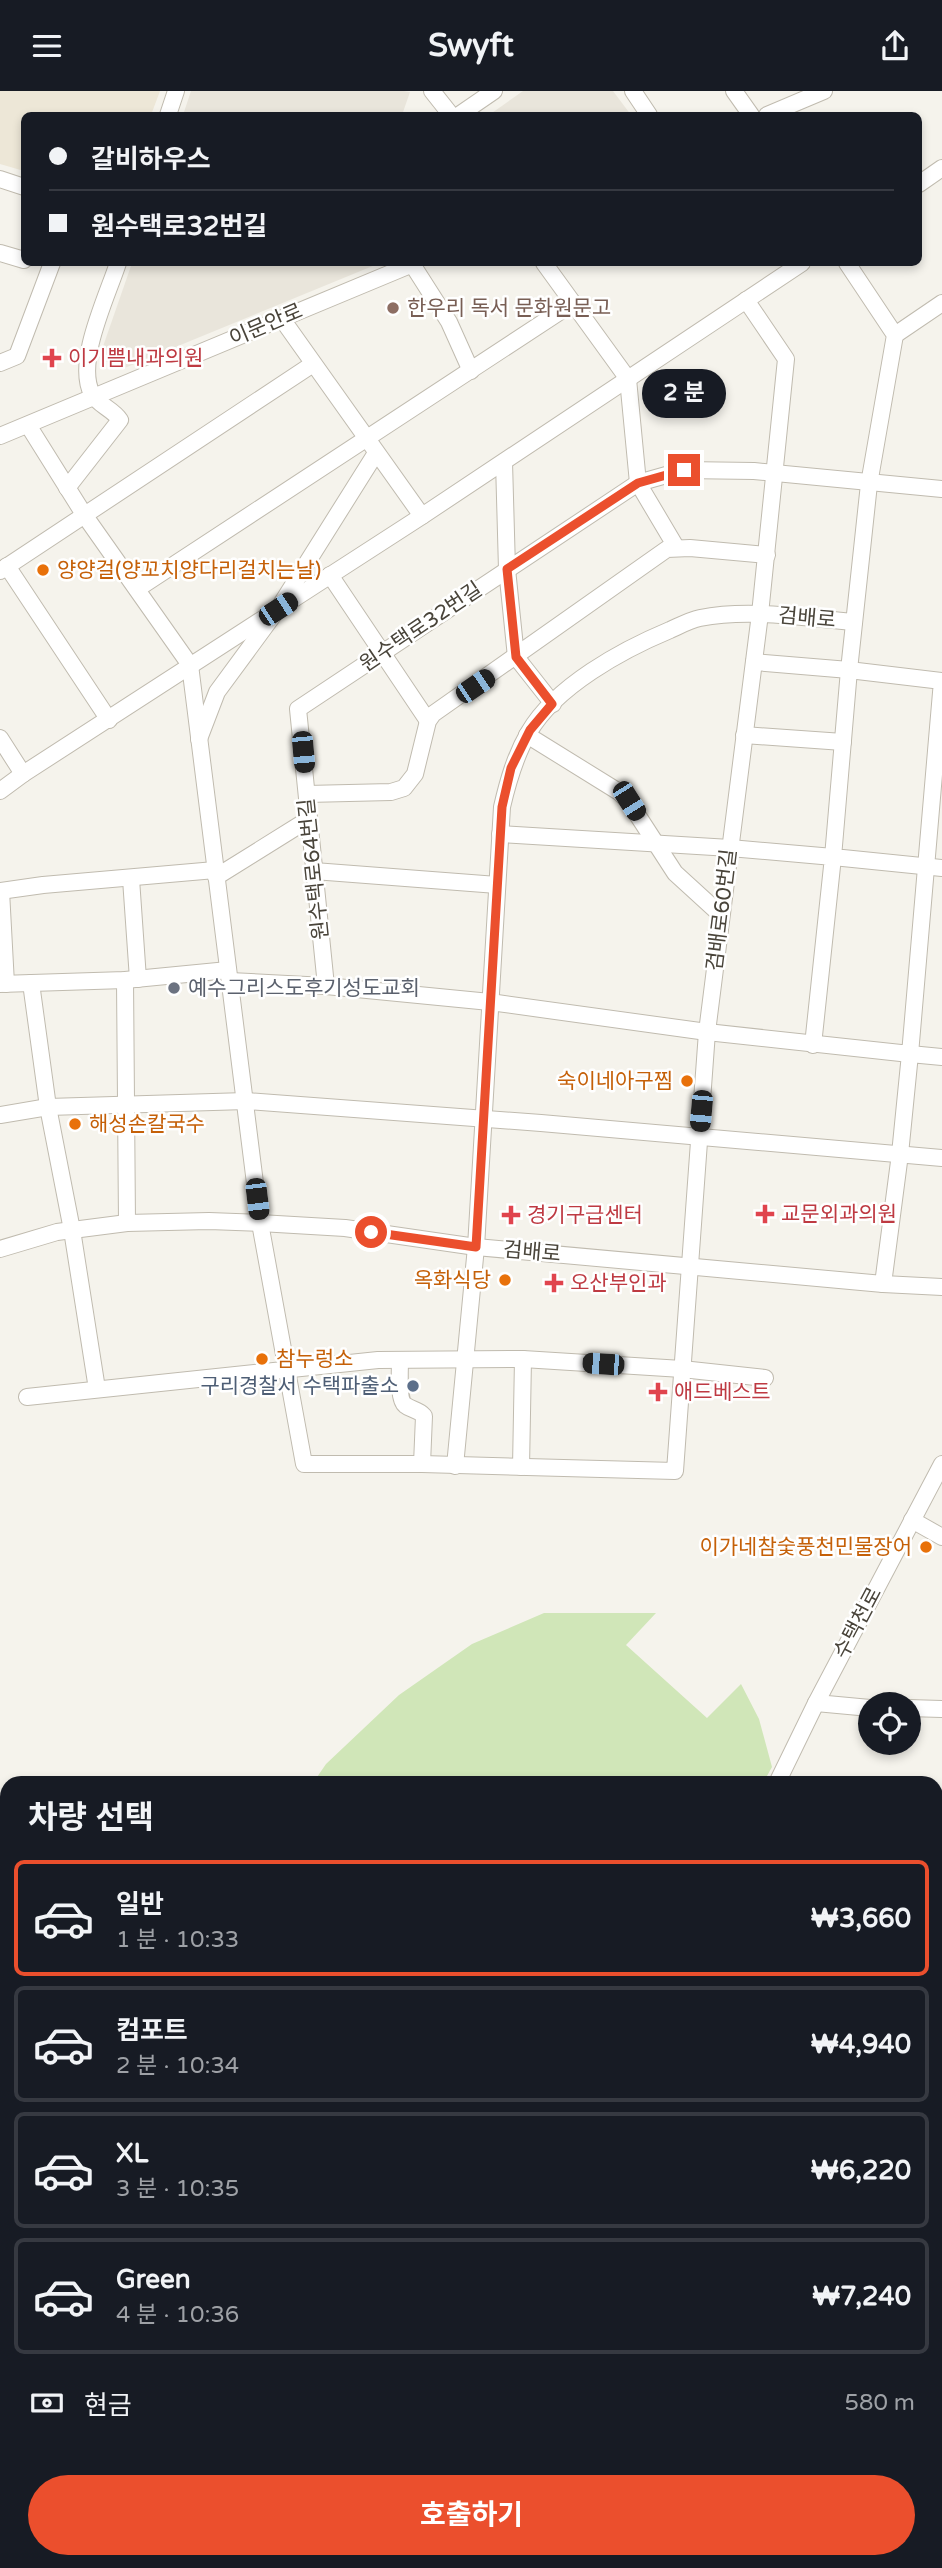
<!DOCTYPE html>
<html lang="ko">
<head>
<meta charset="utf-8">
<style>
  body { margin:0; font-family:"Varela Round","Noto Sans KR",sans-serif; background:#20242c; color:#f1f3f6; height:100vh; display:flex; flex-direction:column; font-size:26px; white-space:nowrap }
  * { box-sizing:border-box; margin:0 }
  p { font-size:23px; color:#9ea1a6 }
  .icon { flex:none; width:38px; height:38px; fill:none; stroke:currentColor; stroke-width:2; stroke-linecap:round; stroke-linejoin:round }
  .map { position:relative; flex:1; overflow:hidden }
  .panel { position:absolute; left:0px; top:1685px; width:943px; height:793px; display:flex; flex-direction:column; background:#171b24; border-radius:21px 21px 0 0; box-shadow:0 4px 10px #0003 }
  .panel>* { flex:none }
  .banner { position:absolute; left:21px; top:21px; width:901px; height:154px; border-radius:10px; box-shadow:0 4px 10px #0003; display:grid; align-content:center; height:154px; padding:0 28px; background:#171b24 }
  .fabs { position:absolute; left:858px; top:1601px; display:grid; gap:14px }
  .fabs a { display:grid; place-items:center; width:63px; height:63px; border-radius:50%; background:#171b24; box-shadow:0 4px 10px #0003; font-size:35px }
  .end { position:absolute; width:32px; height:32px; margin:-16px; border:9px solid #eb4f2d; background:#fff; box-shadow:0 0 0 4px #fff }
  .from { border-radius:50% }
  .bubble { position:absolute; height:49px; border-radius:24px; background:#171b24; box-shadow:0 4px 10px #0003; font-size:23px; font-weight:700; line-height:49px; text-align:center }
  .car { position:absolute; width:21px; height:42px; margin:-21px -10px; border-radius:9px; box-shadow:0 0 5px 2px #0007; background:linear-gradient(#222 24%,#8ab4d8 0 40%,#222 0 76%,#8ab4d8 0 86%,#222 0) }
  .banner b { display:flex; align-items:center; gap:24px; height:66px; font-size:26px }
  .banner b+b { border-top:2px solid #363941 }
  .banner i { width:18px; height:18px; background:#f1f3f6 }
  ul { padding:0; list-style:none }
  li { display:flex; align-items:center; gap:21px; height:116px; margin:0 14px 10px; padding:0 14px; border:4px solid #363941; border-radius:10px }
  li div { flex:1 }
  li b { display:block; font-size:26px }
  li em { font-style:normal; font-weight:700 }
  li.on { border-color:#eb4f2d }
  li>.icon { width:63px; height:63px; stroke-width:1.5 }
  h2 { padding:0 28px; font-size:32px; line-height:84px }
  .pay { display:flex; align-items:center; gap:18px; height:77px; padding:0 28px; font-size:26px }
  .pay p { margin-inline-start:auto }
  .cta { display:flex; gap:14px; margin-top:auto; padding:14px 28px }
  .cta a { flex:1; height:80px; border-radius:42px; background:#eb4f2d; color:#fff; font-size:28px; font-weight:700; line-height:80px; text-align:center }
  header { display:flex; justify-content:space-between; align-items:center; height:91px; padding:0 28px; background:#171b24; font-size:32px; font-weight:700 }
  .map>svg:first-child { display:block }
  .residential { fill:#e9e5db }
  .education { fill:#ede7d7 }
  .green { fill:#d0e6b8 }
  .water { fill:#aed1ec }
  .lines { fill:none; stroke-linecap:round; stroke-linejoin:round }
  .minor-casing { stroke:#c0bbaf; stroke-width:18 }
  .minor { stroke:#fff; stroke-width:16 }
  .route { stroke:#eb4f2d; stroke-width:9 }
  .education-dot { fill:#8d6e63; stroke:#fff; stroke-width:2.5 }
  .health-dot { fill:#e0444e; stroke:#fff; stroke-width:2.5 }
  .food-dot { fill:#e8710a; stroke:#fff; stroke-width:2.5 }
  .worship-dot { fill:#6b7280; stroke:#fff; stroke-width:2.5 }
  .service-dot { fill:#5c6f8a; stroke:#fff; stroke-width:2.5 }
  .labels { text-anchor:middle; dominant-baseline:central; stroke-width:5; stroke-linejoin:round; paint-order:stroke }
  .education-label { font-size:21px; fill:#785e54; stroke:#fff; text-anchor:start }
  .street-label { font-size:21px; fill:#49443a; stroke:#fff }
  .health-label { font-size:21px; fill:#be3a42; stroke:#fff; text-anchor:start }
  .food-label { font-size:21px; fill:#c56008; stroke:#fff; text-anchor:start }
  .worship-label { font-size:21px; fill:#5b616d; stroke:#fff; text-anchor:start }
  .service-label { font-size:21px; fill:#4e5e75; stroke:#fff; text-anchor:end }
</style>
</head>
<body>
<header><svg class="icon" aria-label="menu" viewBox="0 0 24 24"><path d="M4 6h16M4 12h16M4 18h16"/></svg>Swyft<svg class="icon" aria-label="share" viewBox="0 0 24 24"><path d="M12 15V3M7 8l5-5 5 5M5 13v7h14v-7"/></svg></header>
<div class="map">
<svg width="942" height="2477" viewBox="0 0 942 2477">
  <rect width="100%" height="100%" fill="#f5f3ec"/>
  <g class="residential">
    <polygon points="191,0 404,0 410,1 402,24 183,24"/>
    <polygon points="523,0 613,0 631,24 489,24"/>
    <polygon points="132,172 380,172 122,278 99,267"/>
    <polygon points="942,1807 942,1981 936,1978 936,1808"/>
    <polygon points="942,2252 942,2379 936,2376 936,2264"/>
  </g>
  <polygon class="education" points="0,0 160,0 151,24 24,24 24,80 0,73"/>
  <g class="green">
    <polygon points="544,1522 656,1522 626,1554 707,1627 741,1593 759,1628 772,1676 763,1692 313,1692 326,1673 399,1604 472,1553"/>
    <polygon points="0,2194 7,2196 7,2341 0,2336"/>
    <polygon points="407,2471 553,2471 561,2477 415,2477"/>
  </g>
  <g class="water">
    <polygon points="0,2040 7,2042 7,2138 0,2136"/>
    <polygon points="629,2471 757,2471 765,2477 637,2477"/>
  </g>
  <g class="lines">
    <g class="minor-casing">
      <g id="minor">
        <polyline points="432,0 451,24"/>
        <polyline points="633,0 649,24"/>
        <polyline points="734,0 751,24"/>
        <polyline points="168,24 176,0"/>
        <polyline points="459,24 494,0"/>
        <polyline points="767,24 824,0"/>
        <polyline points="0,88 24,96"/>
        <polyline points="919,93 942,77"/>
        <polyline points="0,162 24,169"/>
        <polyline points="544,172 628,288 638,392 676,456"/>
        <polyline points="847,172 895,244 869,393 849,579 833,766 942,777"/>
        <polyline points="412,173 449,231 471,280"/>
        <polyline points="282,228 422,425"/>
        <polyline points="895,244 942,212"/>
        <polyline points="0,272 17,265 52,172"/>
        <polyline points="28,334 85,425 190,574 260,1132 304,1373 422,1373 675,1380 707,941 760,523 786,268 746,209"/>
        <polyline points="0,345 415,172"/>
        <polyline points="504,371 507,478 516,566 553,613"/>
        <path d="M67 397 120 329C113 318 98 314 92 303 75 271 107 206 118 172"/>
        <polyline points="7,475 109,629"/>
        <polyline points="0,480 313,273"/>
        <polyline points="330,484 428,630"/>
        <polyline points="137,498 573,212"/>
        <polyline points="527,644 619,701 629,711 675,782 721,824"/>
        <polyline points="744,644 843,651"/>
        <polyline points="0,647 23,683 0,700"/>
        <polyline points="199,648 217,601 278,518 376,362"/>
        <polyline points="23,683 422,425 802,172"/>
        <polyline points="307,703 391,701 404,697 415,683 428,630 433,623 667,458 690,457 767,464"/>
        <polyline points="500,743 730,757 833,766 813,954"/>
        <polyline points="314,780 497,794"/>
        <polyline points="216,786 309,728"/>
        <polyline points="131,788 138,888"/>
        <polyline points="0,800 43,794 215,779"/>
        <polyline points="1,800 6,893"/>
        <polyline points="125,889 127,1132"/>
        <polyline points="230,890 326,895 490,911 707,941 910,963 942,590 849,579 754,571"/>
        <polyline points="31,892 48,1016 72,1139 97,1298"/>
        <polyline points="0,893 125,889 228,879"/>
        <polyline points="326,895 298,618 638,392 684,379 754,380 942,398"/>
        <polyline points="0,1024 48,1016 246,1010 541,1032 942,1067"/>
        <polyline points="0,1158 57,1141 127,1132 209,1130 260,1132 345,1137 476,1156 883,1193 942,1196"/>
        <polyline points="883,1193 900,1063 910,963 942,966"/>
        <path d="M400 1269C400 1278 398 1309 405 1314 411 1319 418 1318 424 1325L422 1373"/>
        <polyline points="27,1306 378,1269 523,1268 682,1278 765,1287"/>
        <path d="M455 1375 476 1156 502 716C508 690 515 665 529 641 556 595 622 559 670 539 679 535 690 529 700 527 750 517 804 527 854 531"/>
        <polyline points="521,1376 523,1268"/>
        <polyline points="912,1429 942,1446"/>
        <polyline points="816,1612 870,1617"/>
        <polyline points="908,1617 942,1618"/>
        <polyline points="777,1692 816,1612 942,1373"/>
        <polyline points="936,1750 942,1750"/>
        <polyline points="936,1809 942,1809"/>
        <polyline points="0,1889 2,1898"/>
        <polyline points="936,1992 942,1995"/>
        <polyline points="936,2196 942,2199"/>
        <polyline points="936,2407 942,2410"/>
        <polyline points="936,2437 942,2446"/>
      </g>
    </g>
    <use href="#minor" class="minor"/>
  </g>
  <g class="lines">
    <polyline class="route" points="371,1141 476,1156 502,716 511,677 530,639 552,613 516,566 507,478 638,392 684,379"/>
  </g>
  <circle class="education-dot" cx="393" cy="217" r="7"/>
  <g class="health-dot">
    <path d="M48.5 256.5h7v7h7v7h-7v7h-7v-7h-7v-7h7z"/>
    <path d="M761.5 1112.5h7v7h7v7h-7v7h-7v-7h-7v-7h7z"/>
    <path d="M507.5 1113.5h7v7h7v7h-7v7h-7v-7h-7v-7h7z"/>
    <path d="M550.5 1181.5h7v7h7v7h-7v7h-7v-7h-7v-7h7z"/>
    <path d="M654.5 1290.5h7v7h7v7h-7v7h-7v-7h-7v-7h7z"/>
  </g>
  <g class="food-dot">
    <circle cx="43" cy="479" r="7"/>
    <circle cx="687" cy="990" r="7"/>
    <circle cx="75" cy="1033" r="7"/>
    <circle cx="505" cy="1189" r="7"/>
    <circle cx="262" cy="1268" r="7"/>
    <circle cx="926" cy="1456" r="7"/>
  </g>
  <circle class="worship-dot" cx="174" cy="897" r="7"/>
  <circle class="service-dot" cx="413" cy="1295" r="7"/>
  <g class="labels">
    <g class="education-label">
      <text x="407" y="217">한우리 독서 문화원문고</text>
    </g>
    <g class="street-label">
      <text transform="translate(266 234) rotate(-23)">이문안로</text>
      <text transform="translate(807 527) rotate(5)">검배로</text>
      <text transform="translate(421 536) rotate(-34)">원수택로32번길</text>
      <text transform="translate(314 778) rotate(-96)">원수택로64번길</text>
      <text transform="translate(722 819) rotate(-83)">검배로60번길</text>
      <text transform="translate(532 1161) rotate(5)">검배로</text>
      <text transform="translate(858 1532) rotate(-62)">수택천로</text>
    </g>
    <g class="health-label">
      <text x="68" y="267">이기쁨내과의원</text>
      <text x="781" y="1123">교문외과의원</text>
      <text x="527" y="1124">경기구급센터</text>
      <text x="570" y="1192">오산부인과</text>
      <text x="674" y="1301">애드베스트</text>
    </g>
    <g class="food-label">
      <text x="57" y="479">양양걸(양꼬치양다리걸치는날)</text>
      <text x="673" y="990" text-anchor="end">숙이네아구찜</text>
      <text x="89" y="1033">해성손칼국수</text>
      <text x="491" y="1189" text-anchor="end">옥화식당</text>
      <text x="276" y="1268">참누렁소</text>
      <text x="912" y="1456" text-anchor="end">이가네참숯풍천민물장어</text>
    </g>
    <g class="worship-label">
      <text x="188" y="897">예수그리스도후기성도교회</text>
    </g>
    <g class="service-label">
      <text x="399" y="1295">구리경찰서 수택파출소</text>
    </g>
  </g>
</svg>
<div class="fabs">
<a><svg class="icon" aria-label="locate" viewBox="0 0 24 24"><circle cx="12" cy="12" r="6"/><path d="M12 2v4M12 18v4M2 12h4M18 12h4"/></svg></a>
</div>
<i class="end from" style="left:371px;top:1141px"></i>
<i class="end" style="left:684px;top:379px"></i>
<div class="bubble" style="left:642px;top:278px;width:84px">2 분</div>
<i class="car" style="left:278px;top:518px;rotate:57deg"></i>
<i class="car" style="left:475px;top:595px;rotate:56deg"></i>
<i class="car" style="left:303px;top:661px;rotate:175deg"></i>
<i class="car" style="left:629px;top:710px;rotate:148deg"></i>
<i class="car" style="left:701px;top:1020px;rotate:185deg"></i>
<i class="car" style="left:257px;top:1108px;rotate:173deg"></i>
<i class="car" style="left:603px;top:1273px;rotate:274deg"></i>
<div class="banner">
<b><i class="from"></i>갈비하우스</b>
<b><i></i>원수택로32번길</b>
</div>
<section class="panel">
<h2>차량 선택</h2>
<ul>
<li class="on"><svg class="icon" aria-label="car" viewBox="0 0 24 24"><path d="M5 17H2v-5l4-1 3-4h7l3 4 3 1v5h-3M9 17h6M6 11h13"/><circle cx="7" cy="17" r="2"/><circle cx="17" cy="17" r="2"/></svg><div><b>일반</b><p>1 분 · 10:33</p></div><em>₩3,660</em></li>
<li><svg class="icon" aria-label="car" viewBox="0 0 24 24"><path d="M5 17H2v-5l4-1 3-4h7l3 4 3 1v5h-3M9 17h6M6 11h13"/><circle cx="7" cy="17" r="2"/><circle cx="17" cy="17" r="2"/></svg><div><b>컴포트</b><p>2 분 · 10:34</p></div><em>₩4,940</em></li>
<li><svg class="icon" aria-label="car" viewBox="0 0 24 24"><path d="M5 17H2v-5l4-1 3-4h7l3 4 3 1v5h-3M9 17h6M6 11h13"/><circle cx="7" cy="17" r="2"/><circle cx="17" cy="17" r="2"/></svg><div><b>XL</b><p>3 분 · 10:35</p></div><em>₩6,220</em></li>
<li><svg class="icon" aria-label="car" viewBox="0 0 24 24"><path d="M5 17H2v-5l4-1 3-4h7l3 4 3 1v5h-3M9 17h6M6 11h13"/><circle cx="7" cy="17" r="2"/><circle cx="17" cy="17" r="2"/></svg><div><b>Green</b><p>4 분 · 10:36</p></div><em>₩7,240</em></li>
</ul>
<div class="pay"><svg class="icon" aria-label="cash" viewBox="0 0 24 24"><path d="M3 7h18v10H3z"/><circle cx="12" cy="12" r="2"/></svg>현금<p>580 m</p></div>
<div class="cta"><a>호출하기</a></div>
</section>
</div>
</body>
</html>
